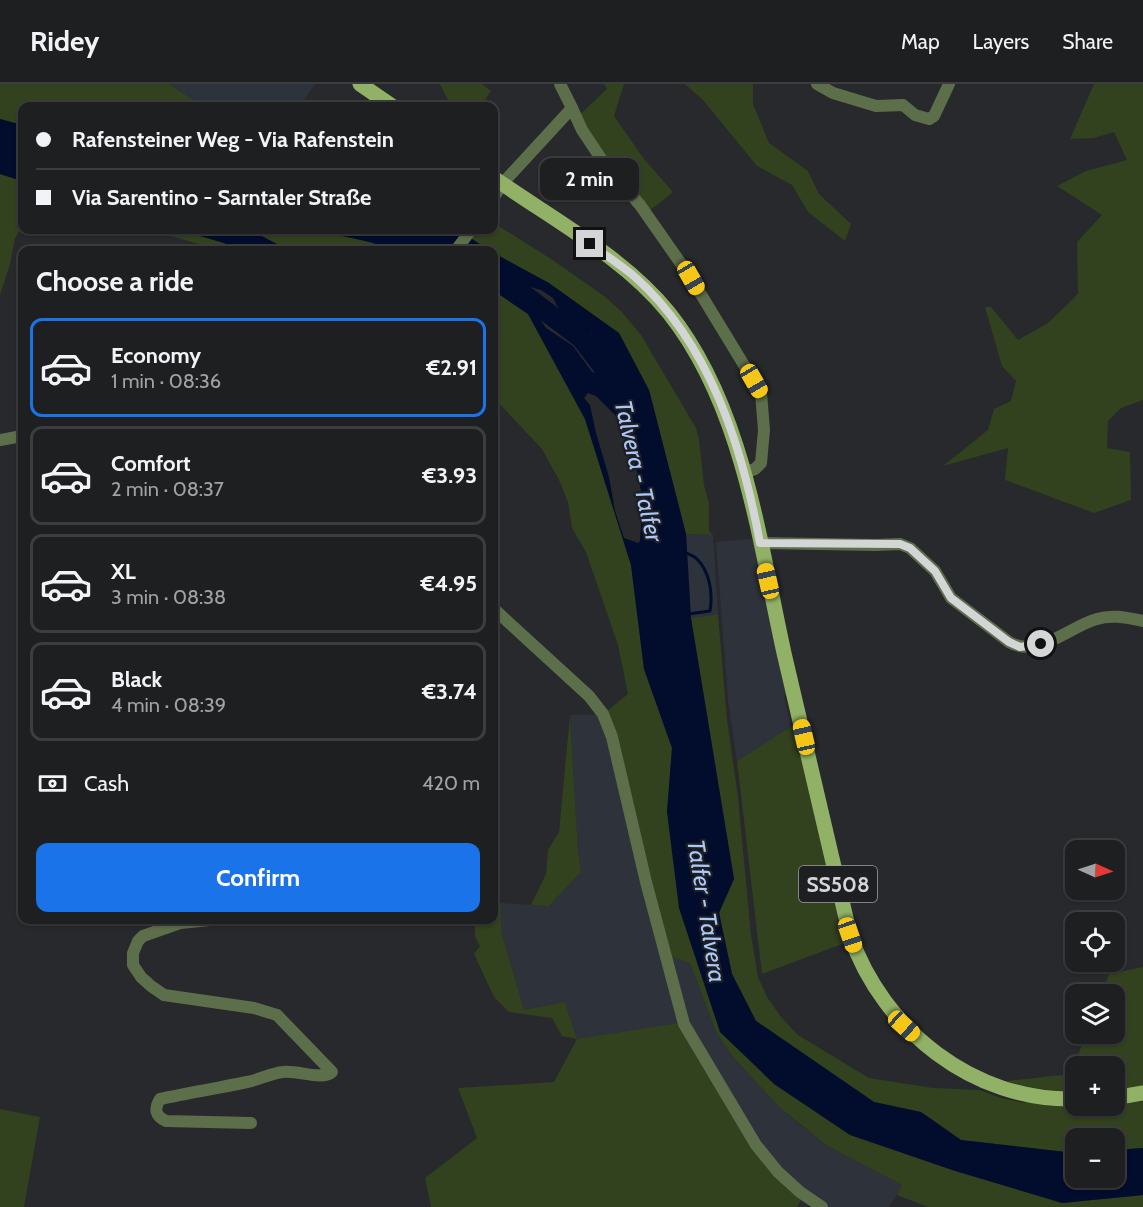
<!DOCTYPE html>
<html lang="en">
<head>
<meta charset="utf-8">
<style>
  body { margin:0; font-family:Cabin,sans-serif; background:#2a2c2e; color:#f1f3f6; height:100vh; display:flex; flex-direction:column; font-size:22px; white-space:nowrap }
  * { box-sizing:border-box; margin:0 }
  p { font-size:20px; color:#a0a2a5 }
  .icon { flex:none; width:33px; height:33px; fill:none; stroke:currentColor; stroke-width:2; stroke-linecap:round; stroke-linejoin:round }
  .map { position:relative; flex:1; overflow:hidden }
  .side { position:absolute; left:18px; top:162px; width:480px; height:678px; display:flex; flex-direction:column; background:#1d1f21; border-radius:12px; box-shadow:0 2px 4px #0004,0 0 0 2px #3b3d3f }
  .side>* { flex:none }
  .guide { position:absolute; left:18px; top:18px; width:480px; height:132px; border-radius:12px; box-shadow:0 2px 4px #0004,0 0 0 2px #3b3d3f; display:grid; align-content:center; height:132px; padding:0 18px; background:#1d1f21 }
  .needle { width:39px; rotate:93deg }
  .tools { position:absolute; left:1065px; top:756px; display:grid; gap:12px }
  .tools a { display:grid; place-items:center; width:60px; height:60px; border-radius:12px; background:#1d1f21; box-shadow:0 2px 4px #0004,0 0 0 2px #3b3d3f; font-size:30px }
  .end { position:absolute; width:27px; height:27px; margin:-14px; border:8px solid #d4d5d7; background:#111; box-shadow:0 0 0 3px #111 }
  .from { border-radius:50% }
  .bubble { position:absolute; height:42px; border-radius:12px; background:#1d1f21; box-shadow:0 2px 4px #0004,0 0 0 2px #3b3d3f; font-size:20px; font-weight:700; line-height:42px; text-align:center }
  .car { position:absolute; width:18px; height:36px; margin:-18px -9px; border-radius:8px; box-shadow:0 0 4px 2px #0007; background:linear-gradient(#f5c518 24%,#345 0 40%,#f5c518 0 76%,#345 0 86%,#f5c518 0) }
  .guide b { display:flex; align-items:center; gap:21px; height:57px; font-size:22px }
  .guide b+b { border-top:2px solid #3b3d3f }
  .guide i { width:15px; height:15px; background:#f1f3f6 }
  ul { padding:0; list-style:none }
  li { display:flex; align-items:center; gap:18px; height:99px; margin:0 12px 9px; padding:0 6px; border:3px solid #3b3d3f; border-radius:12px }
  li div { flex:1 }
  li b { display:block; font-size:22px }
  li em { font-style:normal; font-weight:700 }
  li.active { border-color:#1a73e8 }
  li>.icon { width:54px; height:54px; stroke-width:1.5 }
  h2 { padding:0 18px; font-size:27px; line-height:72px }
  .pay { display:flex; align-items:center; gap:15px; height:66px; padding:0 18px; font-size:22px }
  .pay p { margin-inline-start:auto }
  .cta { display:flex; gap:12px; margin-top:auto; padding:12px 18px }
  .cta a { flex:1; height:69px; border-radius:12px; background:#1a73e8; color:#fff; font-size:24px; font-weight:700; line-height:69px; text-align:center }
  header { display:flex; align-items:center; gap:36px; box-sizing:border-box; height:84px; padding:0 30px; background:#1d1f21; border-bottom:2px solid #3b3d3f }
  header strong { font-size:28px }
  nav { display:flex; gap:33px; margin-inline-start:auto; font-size:21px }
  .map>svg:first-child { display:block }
  .built { fill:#2e323a }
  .green { fill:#32411e; fill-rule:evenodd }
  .water { fill:#020c2c; fill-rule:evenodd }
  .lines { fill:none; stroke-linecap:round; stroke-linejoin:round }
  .stream { stroke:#020c2c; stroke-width:3 }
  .river { stroke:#020c2c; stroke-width:20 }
  .minor { stroke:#5d6e4a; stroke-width:12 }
  .primary { stroke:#91b266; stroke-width:15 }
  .route { stroke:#d4d5d7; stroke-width:8 }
  .labels { text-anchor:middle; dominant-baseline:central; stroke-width:4.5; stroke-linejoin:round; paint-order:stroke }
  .shield { fill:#1e1f22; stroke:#9d9ea1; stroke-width:1.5 }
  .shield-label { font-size:21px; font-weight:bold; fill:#d4d5d7 }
  .water-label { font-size:24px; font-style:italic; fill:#acc8fb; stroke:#1e1f22 }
</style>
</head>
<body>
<header>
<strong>Ridey</strong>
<nav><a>Map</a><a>Layers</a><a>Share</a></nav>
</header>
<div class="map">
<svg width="1143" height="1123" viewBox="0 0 1143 1123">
  <rect width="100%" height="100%" fill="#27292c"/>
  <g class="built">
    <polygon points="169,0 315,0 300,22 203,22"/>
    <polygon points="686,450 713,451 718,530 691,534"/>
    <polygon points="749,455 760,459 794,609 784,612 791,644 737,677 728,616 716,458"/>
    <polygon points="603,630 690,878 717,950 734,974 778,1022 802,1042 826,1061 903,1101 889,1123 821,1123 577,955 565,918 524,927 501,847 501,819 549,822 581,788 578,766 570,631"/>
  </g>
  <g class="green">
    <polygon points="0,0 169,0 203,22 22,22 22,41 0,35"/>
    <polygon points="440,0 482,0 491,7 481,22 451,22"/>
    <polygon points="604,0 624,0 614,32 644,75 673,108 644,131 573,37 607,5"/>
    <polygon points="685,0 753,0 753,20 769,59 808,87 819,110 851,140 845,157 808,128 792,101 757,82 703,16"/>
    <polygon points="1094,0 1143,0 1143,316 1121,324 1108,337 1107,364 1130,368 1131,416 1094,429 1005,396 1008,364 943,382 988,346 994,325 1011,317 1016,297 1002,282 985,223 991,223 1018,256 1048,239 1078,210 1077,158 1102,131 1057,102 1086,87 1127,76 1114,48 1094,54 1070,55"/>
    <polygon points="0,90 22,97 22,143 15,154 10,180 0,211"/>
    <polygon points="494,139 554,177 604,212 621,227 641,251 696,344 699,356 704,401 709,420 709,447 713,451 686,450 650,309 619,249 458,146 494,146"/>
    <polygon points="151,146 180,146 224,159 239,166 219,166"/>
    <path d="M262 146C302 146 350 145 386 166H288L258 150Z"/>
    <polygon points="494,207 528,230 585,335 631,481 644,585 672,664 667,728 720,948 1062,1119 1143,1111 1143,1123 928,1123 897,1111 902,1101 826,1061 778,1022 734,974 717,950 690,879 666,871 603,630 628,610 618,561 586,468 572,444 568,418 559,396 542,365 494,314"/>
    <path d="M718 530 727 636 738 713 751 851 758 893 767 913 781 933 798 951 869 994 933 1004 979 1006 1001 1014 1025 1019 1027 1010 1007 997 1071 990 1086 950H1114V910H1101L1109 890 1143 883V1064L1115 1066 1114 1054H1076L1075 1069H1073L961 1056 921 1028 874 1018 756 937 732 890 719 828 734 795 691 534ZM1076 982H1114V1022H1076Z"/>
    <polygon points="570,631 578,766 581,788 549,822 531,821 546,790 548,766 559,748"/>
    <polygon points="797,639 845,859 762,890 737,677"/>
    <polygon points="494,811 501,819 501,847 524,926 565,918 577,955 679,939 754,1062 804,1111 797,1123 431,1123 425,1094 477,1054 458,1004 554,998 577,955 562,952 552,934 509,928 494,913 474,870 480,862 475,853 475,841 484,836 494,836"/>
    <polygon points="0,1025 40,1033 24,1123 0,1123"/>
  </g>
  <g class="water">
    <polygon points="0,35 22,41 22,97 0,90"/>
    <polygon points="180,146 262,146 258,150 288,166 239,166 224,159"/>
    <polygon points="315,146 431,146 446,151 447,146 458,146 489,166 386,166 374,159"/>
    <path d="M494 169 549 199 619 249 649 306 686 450 691 534 734 795 719 829 732 890 756 937 874 1018 921 1028 961 1056 1075 1069 1076 1094H1114L1115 1066 1143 1064V1111L1062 1119 955 1087 850 1051 774 1000 720 948 679 824 667 728 672 664 644 585 631 481 585 335 528 230 494 207ZM519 200 541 206 553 214 557 222 573 241 591 250 604 276 605 280 601 291 592 288 573 262 546 244 527 216 515 203 516 200ZM588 309 596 312 620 336 626 346 633 370 641 407 642 425 640 457 638 459 624 454 615 427 609 393 596 349 590 321 584 314Z"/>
  </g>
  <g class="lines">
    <path class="stream" d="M684 468C688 470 694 472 697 475 710 488 713 510 710 527L688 530"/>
    <polyline class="river" points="494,188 581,254 620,305"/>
    <g class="minor">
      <polyline points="817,0 833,9 876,22 903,21 915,31 929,35 934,32 949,0"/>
      <polyline points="572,24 582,46 606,82 640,121 691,194 761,309 764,346 761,379 755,385 743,389"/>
      <polyline points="494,113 502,100 572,24 560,0"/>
      <polyline points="456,166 471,146"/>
      <polyline points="0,356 22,352"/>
      <path d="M760 459 875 461 900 460 910 464 935 487 951 514 1009 558C1038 575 1070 542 1097 535 1112 530 1128 534 1143 537"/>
      <polyline points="494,525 589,612 603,630 612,653 646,798 684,940 756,1061 778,1088 800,1108 822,1123"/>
      <path d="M210 836 180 839 143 852 138 857 133 869V881L141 893 151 902 164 911 254 924 277 931 332 988C322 997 298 986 283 988 271 989 259 996 247 998 218 1004 189 1009 160 1015 154 1025 155 1032 166 1037L251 1039"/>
    </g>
    <g class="primary">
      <polyline points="360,0 392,22"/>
      <path d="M494 94C552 135 624 173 669 229 743 322 759 456 784 569 806 663 828 757 850 851 883 946 974 1018 1076 1015"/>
      <polyline points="1114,1014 1143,1009"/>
    </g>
  </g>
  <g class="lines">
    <path class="route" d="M590 160C605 171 621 181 635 193 710 260 742 362 760 459L900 460 910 464 935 487 951 514 1009 558 1020 563 1041 560"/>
  </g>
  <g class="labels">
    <rect class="shield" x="799" y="782" width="78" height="36" rx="4.5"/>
    <g class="shield-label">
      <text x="838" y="800">SS508</text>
    </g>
    <g class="water-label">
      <text transform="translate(639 387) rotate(77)">Talvera - Talfer</text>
      <text transform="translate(707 827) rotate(81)">Talfer - Talvera</text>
    </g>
  </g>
</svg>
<div class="tools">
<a><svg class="needle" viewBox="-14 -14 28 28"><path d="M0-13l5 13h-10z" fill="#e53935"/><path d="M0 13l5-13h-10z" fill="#a0a2a5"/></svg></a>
<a><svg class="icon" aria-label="locate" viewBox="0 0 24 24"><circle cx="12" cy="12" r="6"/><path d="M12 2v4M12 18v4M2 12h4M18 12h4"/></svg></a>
<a><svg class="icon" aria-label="layers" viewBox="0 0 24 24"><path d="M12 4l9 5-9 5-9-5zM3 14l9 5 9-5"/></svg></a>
<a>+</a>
<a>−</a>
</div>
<i class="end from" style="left:1041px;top:560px"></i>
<i class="end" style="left:590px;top:160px"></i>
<div class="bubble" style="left:540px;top:74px;width:99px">2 min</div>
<i class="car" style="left:691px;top:194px;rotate:150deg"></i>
<i class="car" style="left:754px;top:297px;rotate:150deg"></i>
<i class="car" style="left:768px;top:497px;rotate:347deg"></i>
<i class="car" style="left:804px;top:653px;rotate:347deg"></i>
<i class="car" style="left:850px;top:851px;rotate:161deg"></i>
<i class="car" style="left:904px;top:942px;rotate:132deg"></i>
<div class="guide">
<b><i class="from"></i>Rafensteiner Weg - Via Rafenstein</b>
<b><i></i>Via Sarentino - Sarntaler Straße</b>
</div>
<section class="side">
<h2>Choose a ride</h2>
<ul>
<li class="active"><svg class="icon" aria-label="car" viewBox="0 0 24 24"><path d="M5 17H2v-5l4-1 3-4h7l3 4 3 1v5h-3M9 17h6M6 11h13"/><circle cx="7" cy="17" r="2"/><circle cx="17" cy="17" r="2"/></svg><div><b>Economy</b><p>1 min · 08:36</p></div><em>€2.91</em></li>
<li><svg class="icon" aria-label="car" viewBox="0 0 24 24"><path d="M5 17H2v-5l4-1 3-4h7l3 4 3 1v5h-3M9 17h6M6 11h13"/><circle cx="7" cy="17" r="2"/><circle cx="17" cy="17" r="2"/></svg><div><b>Comfort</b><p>2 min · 08:37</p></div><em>€3.93</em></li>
<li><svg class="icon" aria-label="car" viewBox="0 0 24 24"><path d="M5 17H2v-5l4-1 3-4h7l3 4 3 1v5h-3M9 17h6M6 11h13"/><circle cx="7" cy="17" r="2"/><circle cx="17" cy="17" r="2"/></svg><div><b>XL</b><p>3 min · 08:38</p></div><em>€4.95</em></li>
<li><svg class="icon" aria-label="car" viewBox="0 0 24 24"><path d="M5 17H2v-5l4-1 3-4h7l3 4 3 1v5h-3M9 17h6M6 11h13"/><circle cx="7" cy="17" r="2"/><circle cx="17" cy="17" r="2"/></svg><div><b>Black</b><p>4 min · 08:39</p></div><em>€3.74</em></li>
</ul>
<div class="pay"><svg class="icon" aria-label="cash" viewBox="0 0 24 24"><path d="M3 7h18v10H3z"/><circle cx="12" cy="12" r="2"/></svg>Cash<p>420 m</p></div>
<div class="cta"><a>Confirm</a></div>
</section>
</div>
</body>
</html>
